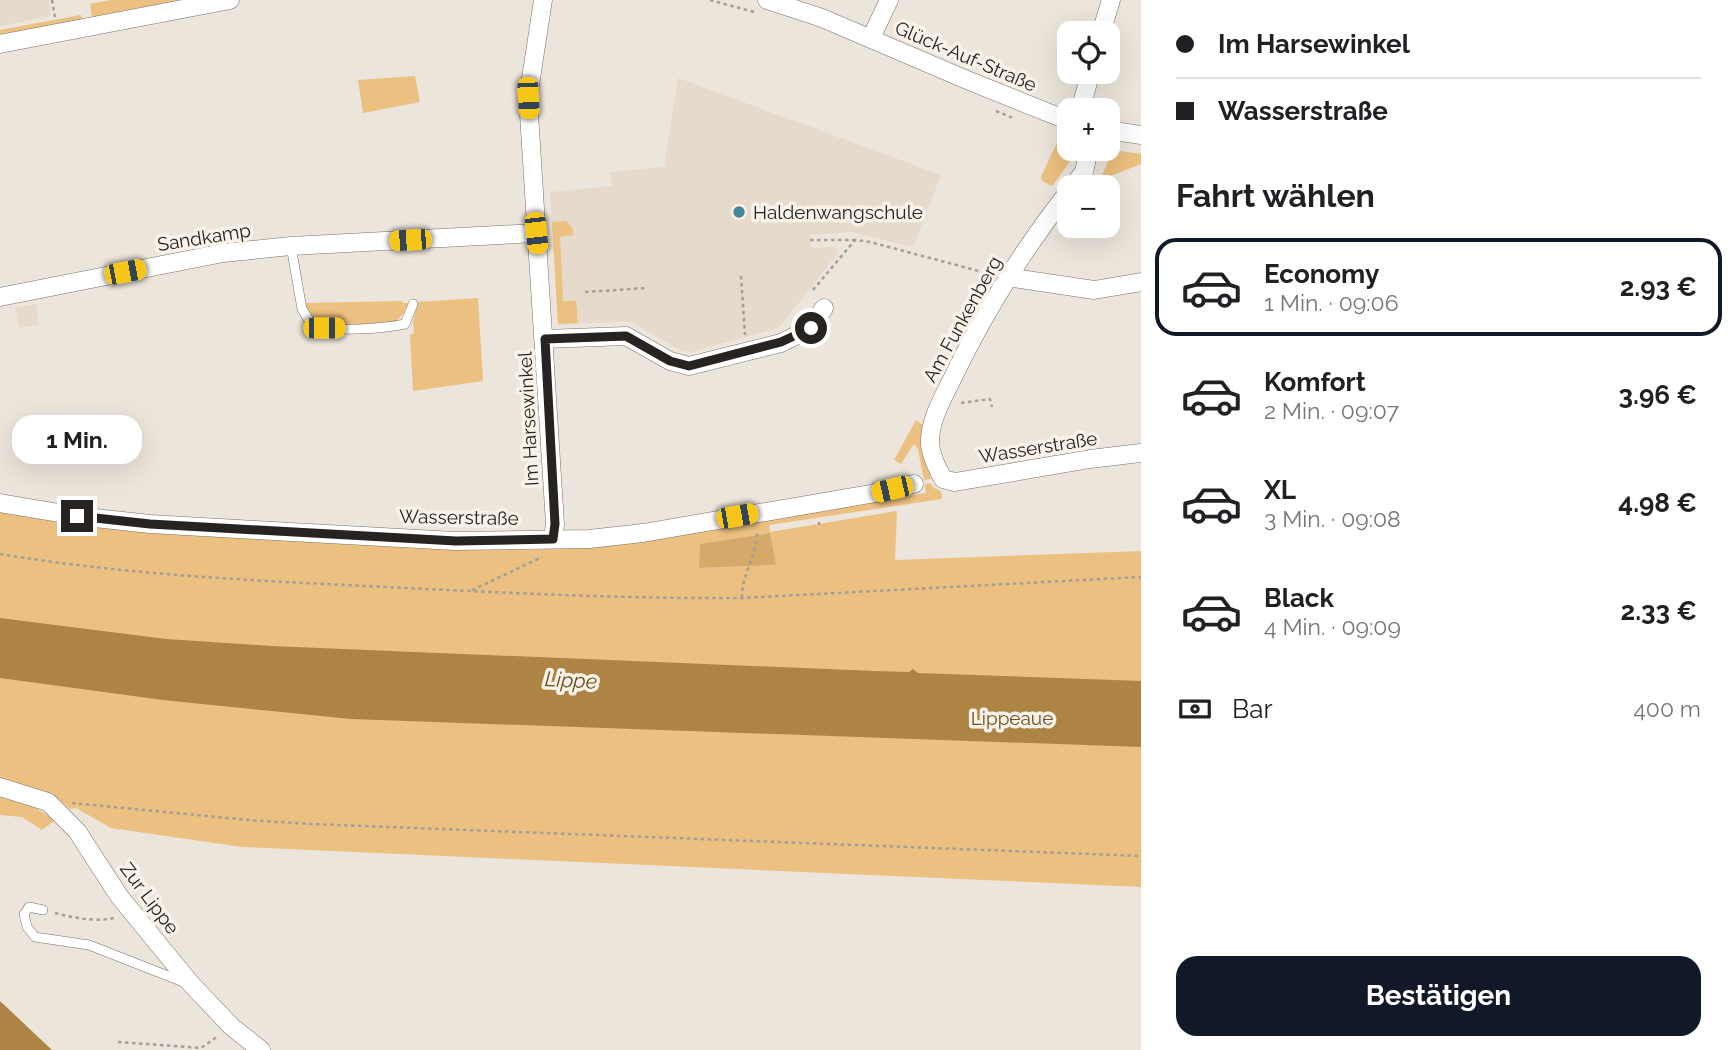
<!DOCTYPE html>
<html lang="de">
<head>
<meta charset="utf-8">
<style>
  body { margin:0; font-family:Raleway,sans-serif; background:#f2f2f2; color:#202124; height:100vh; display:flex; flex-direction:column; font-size:26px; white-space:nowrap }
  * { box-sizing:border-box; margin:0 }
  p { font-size:23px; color:#757577 }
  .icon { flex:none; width:38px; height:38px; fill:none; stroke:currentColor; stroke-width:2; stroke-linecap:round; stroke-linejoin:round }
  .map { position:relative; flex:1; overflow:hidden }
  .details { display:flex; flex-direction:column; background:#fff; width:595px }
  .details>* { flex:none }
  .banner { display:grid; align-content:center; height:154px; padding:0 35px; background:#fff }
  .buttons { position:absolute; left:1057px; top:21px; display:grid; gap:14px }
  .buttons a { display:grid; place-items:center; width:63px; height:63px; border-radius:14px; background:#fff; box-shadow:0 7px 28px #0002; font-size:35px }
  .end { position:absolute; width:32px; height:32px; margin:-16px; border:9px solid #262320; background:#fff; box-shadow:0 0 0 4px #fff }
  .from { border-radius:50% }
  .bubble { position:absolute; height:49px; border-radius:21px; background:#fff; box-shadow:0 7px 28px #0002; font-size:23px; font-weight:700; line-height:49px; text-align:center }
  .car { position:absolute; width:21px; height:42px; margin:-21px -10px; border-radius:9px; box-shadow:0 0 5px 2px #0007; background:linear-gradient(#f5c518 24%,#345 0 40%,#f5c518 0 76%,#345 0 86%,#f5c518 0) }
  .banner b { display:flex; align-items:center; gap:24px; height:66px; font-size:26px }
  .banner b+b { border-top:2px solid #e0e0e0 }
  .banner i { width:18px; height:18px; background:#202124 }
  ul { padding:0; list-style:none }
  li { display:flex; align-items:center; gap:21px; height:98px; margin:0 14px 10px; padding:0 21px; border:4px solid transparent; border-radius:21px }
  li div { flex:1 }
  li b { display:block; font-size:26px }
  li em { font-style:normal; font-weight:700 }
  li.active { border-color:#111827 }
  li>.icon { width:63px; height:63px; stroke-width:1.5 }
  h2 { padding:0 35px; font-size:32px; line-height:84px }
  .pay { display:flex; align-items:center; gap:18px; height:77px; padding:0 35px; font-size:26px }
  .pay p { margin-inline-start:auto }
  .cta { display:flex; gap:14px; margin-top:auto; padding:14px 35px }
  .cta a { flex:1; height:80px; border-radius:21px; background:#111827; color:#fff; font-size:28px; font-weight:700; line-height:80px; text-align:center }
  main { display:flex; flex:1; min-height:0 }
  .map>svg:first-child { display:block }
  .built { fill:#e5dacb }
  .green { fill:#ecc080; fill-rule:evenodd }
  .forest { fill:#d4a969 }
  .water { fill:#ad8444 }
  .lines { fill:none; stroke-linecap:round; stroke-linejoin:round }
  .service-casing { stroke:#777169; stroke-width:10 }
  .minor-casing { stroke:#777169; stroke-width:19 }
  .path { stroke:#a39e97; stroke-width:2.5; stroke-dasharray:3.5 3.5; stroke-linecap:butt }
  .service { stroke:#fff; stroke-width:9 }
  .minor { stroke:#fff; stroke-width:18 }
  .route { stroke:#262320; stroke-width:9 }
  .poi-dot { fill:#458699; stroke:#f9f2e9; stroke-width:2.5 }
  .labels { text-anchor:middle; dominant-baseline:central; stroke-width:7; stroke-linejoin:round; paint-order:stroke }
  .street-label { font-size:19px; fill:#262320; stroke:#f9f2e9 }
  .poi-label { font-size:19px; fill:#262320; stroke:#f9f2e9; text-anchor:start }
  .park-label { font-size:19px; fill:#6e5020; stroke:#f9f2e9 }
  .water-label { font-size:21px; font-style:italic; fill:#6b4d1c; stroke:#f9f2e9 }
</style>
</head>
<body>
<main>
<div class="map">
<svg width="1141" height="1050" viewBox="0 0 1141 1050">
  <rect width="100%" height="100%" fill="#ece5dc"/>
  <g class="built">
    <polygon points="0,0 49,0 51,16 0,26"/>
    <polygon points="678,78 941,175 913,247 852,232 810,235 811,248 834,247 838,248 839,252 782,324 777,328 692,352 682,351 630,321 558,325 550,192 612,186 610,172 664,167"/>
    <polygon points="36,304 39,324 19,328 15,308"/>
  </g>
  <g class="green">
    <polygon points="111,0 185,0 92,17 90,4"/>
    <polygon points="81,15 82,20 0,35 0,30"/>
    <polygon points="415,76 420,102 363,113 358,80"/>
    <polygon points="1062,137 1069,139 1069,149 1074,149 1069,163 1052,186 1042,181 1041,177 1059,138"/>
    <polygon points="1113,150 1141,154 1141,164 1100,180"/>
    <polygon points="566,221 573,229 573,235 560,237 563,301 576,301 578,323 558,324 552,222"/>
    <polygon points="478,298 483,381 413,391 410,335 414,333 413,321 418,302"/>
    <path d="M402 301 403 303H409L404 313 396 321C384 324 326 327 316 322 309 318 307 311 305 303Z"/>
    <polygon points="916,420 925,427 925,446 931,479 924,480 918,449 914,444 901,464 894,460"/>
    <path d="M930 483 934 488 941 491 942 499 769 525 770 532 897 511 895 560 1141 551V887L242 847 111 828 76 808 70 809 56 797 0 784V511L174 534 534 550 574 547 788 516 926 493 925 484ZM770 533 775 565 699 568 701 544Z"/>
    <polygon points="0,796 31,805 55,820 42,830 22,817 0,815"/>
  </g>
  <polygon class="forest" points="770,533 776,565 699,568 700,544"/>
  <g class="water">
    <polygon points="0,618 166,639 272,646 874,671 909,672 913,669 918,673 1141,681 1141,747 351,719 163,700 0,678"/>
    <polygon points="0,1001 52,1050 0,1050"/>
  </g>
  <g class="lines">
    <g class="service-casing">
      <g id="service">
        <path d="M291 246 302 309 312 325C337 332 380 329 405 324L413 304"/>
        <polyline points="43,910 29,907 24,914 27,927 35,937 89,945 186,983"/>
      </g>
    </g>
    <g class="minor-casing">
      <g id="minor">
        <polyline points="543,0 528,98 555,524 553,539"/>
        <polyline points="767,0 822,18 967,80 1069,121"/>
        <polyline points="1101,33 1111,0"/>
        <polyline points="871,38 889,0"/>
        <polyline points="0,44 230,0"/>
        <polyline points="1080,110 1091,72"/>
        <polyline points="1108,130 1141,135"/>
        <polyline points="1072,187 1084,172 1089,149"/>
        <path d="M1069 191C1024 248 987 308 955 373 945 395 929 419 930 444 931 456 937 468 943 479L955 482 1090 459 1141 453"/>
        <polyline points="1007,277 1094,290 1141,282"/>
        <polyline points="0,297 223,253 291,246 536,233"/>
        <polyline points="545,339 626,336 670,361 689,366 781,343 811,328 824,308"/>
        <polyline points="0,503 77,516 150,524 255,530 455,541 589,539 643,533 870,494 914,484"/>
        <polyline points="0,787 48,802 77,831 119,896 191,984 232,1027 261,1050"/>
      </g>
    </g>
    <g class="path">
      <polyline points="52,0 55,17"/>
      <polyline points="710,0 754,12"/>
      <polyline points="996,111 1013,118"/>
      <polyline points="810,240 855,240"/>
      <polyline points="741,276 745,335"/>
      <polyline points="813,290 855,240 870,242 990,274"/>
      <polyline points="585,292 647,288"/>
      <polyline points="961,403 990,399 992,407"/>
      <polyline points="819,522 819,525"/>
      <path d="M0 554C121 574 242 580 365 586 490 592 616 599 742 598L1141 577"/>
      <polyline points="472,590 542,557"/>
      <path d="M742 598C741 575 758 554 757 530"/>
      <polyline points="72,803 248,820 311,824 1141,856"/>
      <path d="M55 913C74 918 95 922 114 918"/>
      <polyline points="118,1042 201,1048 218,1036"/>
    </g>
    <use href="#service" class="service"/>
    <use href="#minor" class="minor"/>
  </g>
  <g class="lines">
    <polyline class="route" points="77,516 150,524 456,541 553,539 555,524 545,339 626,336 670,361 689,366 781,342 811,328"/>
  </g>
  <circle class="poi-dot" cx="739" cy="212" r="7"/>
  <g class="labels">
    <g class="street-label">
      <text transform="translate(966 56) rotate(23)">Glück-Auf-Straße</text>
      <text transform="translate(204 237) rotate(-9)">Sandkamp</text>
      <text transform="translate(962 319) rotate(-61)">Am Funkenberg</text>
      <text transform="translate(528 419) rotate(-93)">Im Harsewinkel</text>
      <text transform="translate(1038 447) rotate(-9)">Wasserstraße</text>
      <text transform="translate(459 517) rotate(1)">Wasserstraße</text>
      <text transform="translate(150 898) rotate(53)">Zur Lippe</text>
    </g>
    <g class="poi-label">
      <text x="753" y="212">Haldenwangschule</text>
    </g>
    <g class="park-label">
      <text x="1012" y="718">Lippeaue</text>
    </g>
    <g class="water-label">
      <text transform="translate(571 680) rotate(3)">Lippe</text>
    </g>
  </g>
</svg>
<div class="buttons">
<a><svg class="icon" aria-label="locate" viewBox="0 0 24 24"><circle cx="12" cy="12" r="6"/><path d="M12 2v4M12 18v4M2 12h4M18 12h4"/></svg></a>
<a>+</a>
<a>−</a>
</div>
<i class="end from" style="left:811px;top:328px"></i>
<i class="end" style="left:77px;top:516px"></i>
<div class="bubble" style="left:12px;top:415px;width:130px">1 Min.</div>
<i class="car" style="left:528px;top:98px;rotate:177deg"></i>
<i class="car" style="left:536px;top:233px;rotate:174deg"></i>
<i class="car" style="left:410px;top:240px;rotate:267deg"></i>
<i class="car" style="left:125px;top:272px;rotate:79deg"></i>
<i class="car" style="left:324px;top:328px;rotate:90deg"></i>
<i class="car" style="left:892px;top:489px;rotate:257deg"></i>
<i class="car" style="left:737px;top:516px;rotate:80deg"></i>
</div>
<section class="details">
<div class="banner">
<b><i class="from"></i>Im Harsewinkel</b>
<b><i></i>Wasserstraße</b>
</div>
<h2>Fahrt wählen</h2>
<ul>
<li class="active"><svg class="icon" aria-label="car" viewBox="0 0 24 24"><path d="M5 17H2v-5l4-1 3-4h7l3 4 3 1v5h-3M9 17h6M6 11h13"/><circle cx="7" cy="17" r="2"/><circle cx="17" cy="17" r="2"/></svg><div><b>Economy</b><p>1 Min. · 09:06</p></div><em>2.93 €</em></li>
<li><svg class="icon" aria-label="car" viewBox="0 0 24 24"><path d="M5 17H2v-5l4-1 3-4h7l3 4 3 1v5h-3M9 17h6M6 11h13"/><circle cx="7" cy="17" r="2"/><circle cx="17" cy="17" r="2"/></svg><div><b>Komfort</b><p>2 Min. · 09:07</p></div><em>3.96 €</em></li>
<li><svg class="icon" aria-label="car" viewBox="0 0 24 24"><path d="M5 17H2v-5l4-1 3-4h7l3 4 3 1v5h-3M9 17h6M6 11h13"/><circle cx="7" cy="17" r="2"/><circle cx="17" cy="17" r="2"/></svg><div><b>XL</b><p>3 Min. · 09:08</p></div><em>4.98 €</em></li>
<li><svg class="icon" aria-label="car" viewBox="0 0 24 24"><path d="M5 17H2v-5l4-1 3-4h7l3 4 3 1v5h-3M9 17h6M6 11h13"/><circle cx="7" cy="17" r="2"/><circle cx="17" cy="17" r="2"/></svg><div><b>Black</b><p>4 Min. · 09:09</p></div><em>2.33 €</em></li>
</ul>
<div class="pay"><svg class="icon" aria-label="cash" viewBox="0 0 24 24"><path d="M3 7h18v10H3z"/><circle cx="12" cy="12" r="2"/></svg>Bar<p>400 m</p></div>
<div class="cta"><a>Bestätigen</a></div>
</section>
</main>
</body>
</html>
